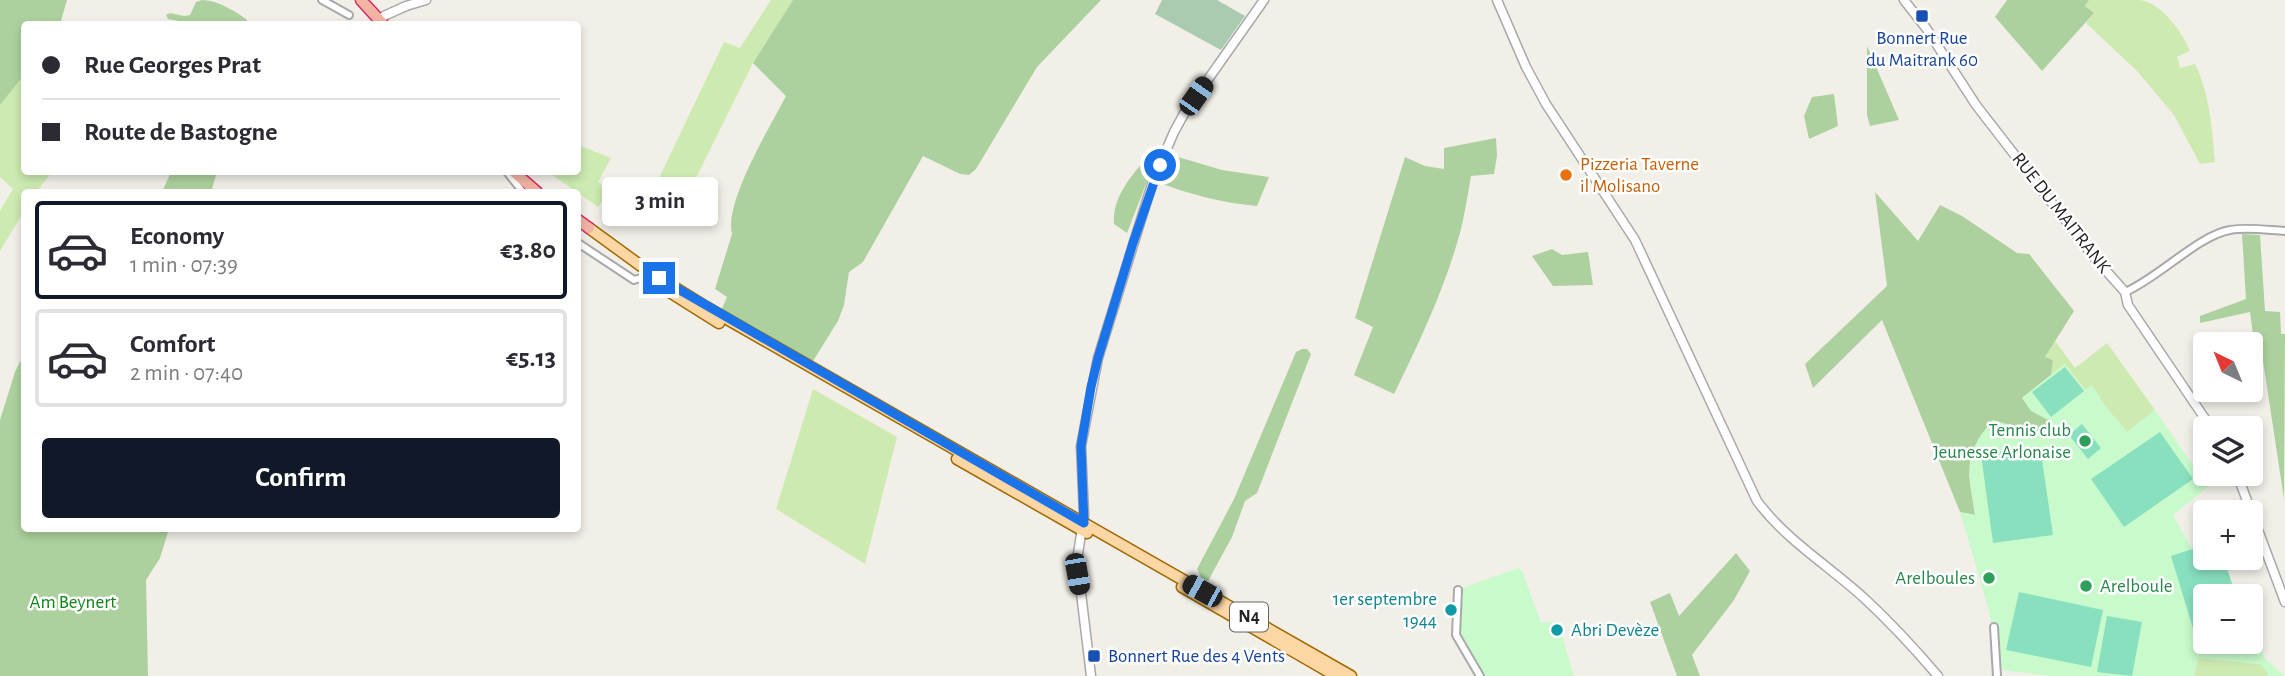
<!DOCTYPE html>
<html lang="en">
<head>
<meta charset="utf-8">
<style>
  body { margin:0; font-family:"Alegreya Sans",sans-serif; background:#f7f7f7; color:#2b2b33; height:100vh; display:flex; flex-direction:column; font-size:26px; white-space:nowrap }
  * { box-sizing:border-box; margin:0 }
  p { font-size:23px; color:#7c7c81 }
  .icon { flex:none; width:38px; height:38px; fill:none; stroke:currentColor; stroke-width:2; stroke-linecap:round; stroke-linejoin:round }
  .map { position:relative; flex:1; overflow:hidden }
  .side { position:absolute; left:21px; top:189px; width:560px; height:343px; display:flex; flex-direction:column; background:#fff; border-radius:7px; box-shadow:0 4px 10px #0003 }
  .side>* { flex:none }
  .hud { position:absolute; left:21px; top:21px; width:560px; height:154px; border-radius:7px; box-shadow:0 4px 10px #0003; display:grid; align-content:center; height:154px; padding:0 21px; background:#fff }
  .needle { width:46px; rotate:317deg }
  .controls { position:absolute; left:2193px; top:332px; display:grid; gap:14px }
  .controls a { display:grid; place-items:center; width:70px; height:70px; border-radius:7px; background:#fff; box-shadow:0 4px 10px #0003; font-size:35px }
  .end { position:absolute; width:32px; height:32px; margin:-16px; border:9px solid #1a73e8; background:#fff; box-shadow:0 0 0 4px #fff }
  .from { border-radius:50% }
  .bubble { position:absolute; height:49px; border-radius:7px; background:#fff; box-shadow:0 4px 10px #0003; font-size:23px; font-weight:700; line-height:49px; text-align:center }
  .car { position:absolute; width:21px; height:42px; margin:-21px -10px; border-radius:9px; box-shadow:0 0 5px 2px #0007; background:linear-gradient(#222 24%,#8ab4d8 0 40%,#222 0 76%,#8ab4d8 0 86%,#222 0) }
  .hud b { display:flex; align-items:center; gap:24px; height:66px; font-size:26px }
  .hud b+b { border-top:2px solid #e1e1e2 }
  .hud i { width:18px; height:18px; background:#2b2b33 }
  ul { padding:12px 0 0; list-style:none }
  li { display:flex; align-items:center; gap:21px; height:98px; margin:0 14px 10px; padding:0 7px; border:4px solid #e1e1e2; border-radius:7px }
  li div { flex:1 }
  li b { display:block; font-size:26px }
  li em { font-style:normal; font-weight:700 }
  li.current { border-color:#111827 }
  li>.icon { width:63px; height:63px; stroke-width:1.5 }
  .primary-button { display:flex; gap:14px; margin-top:auto; padding:14px 21px }
  .primary-button a { flex:1; height:80px; border-radius:7px; background:#111827; color:#fff; font-size:28px; font-weight:700; line-height:80px; text-align:center }
  .map>svg:first-child { display:block }
  .grass { fill:#cdebb0 }
  .forest { fill:#add19e }
  .cemetery { fill:#aacbaf }
  .park { fill:#c8facc }
  .pitch { fill:#88e0be }
  .lines { fill:none; stroke-linecap:round; stroke-linejoin:round }
  .minor-casing { stroke:#a9a9a9; stroke-width:10 }
  .tertiary-casing { stroke:#a9a9a9; stroke-width:11 }
  .primary-casing { stroke:#a06b00; stroke-width:13 }
  .trunk-casing { stroke:#dc2a67; stroke-width:13 }
  .minor { stroke:#fff; stroke-width:6 }
  .tertiary { stroke:#fff; stroke-width:8 }
  .primary { stroke:#fcd6a4; stroke-width:10 }
  .trunk { stroke:#f2b4a3; stroke-width:10 }
  .route { stroke:#1a73e8; stroke-width:9 }
  .transit-dot { fill:#1a4fb4; stroke:#fff; stroke-width:2.5 }
  .food-dot { fill:#e8710a; stroke:#fff; stroke-width:2.5 }
  .leisure-dot { fill:#2e9e5b; stroke:#fff; stroke-width:2.5 }
  .culture-dot { fill:#0f9aa8; stroke:#fff; stroke-width:2.5 }
  .labels { text-anchor:middle; dominant-baseline:central; stroke-width:5; stroke-linejoin:round; paint-order:stroke }
  .shield { fill:#fff; stroke:#646464; stroke-width:2 }
  .shield-label { font-size:18px; font-weight:bold; fill:#222 }
  .transit-label { font-size:19px; fill:#164399; stroke:#fff }
  .food-label { font-size:19px; fill:#c56008; stroke:#fff; text-anchor:start }
  .street-label { font-size:19px; fill:#222; stroke:#fff }
  .leisure-label { font-size:19px; fill:#27864d; stroke:#fff; text-anchor:end }
  .culture-label { font-size:19px; fill:#0d838f; stroke:#fff; text-anchor:end }
  .park-label { font-size:19px; fill:#0c8416; stroke:#fff }
</style>
</head>
<body>
<div class="map">
<svg width="2285" height="676" viewBox="0 0 2285 676">
  <rect width="100%" height="100%" fill="#f2efe9"/>
  <g class="grass">
    <polygon points="771,0 793,0 753,63 690,190 659,178 724,42 740,48"/>
    <path d="M2089 0C2105 0 2124 0 2140 0 2163 4 2182 32 2190 51L2177 57 2180 68 2195 64C2210 95 2212 128 2215 162L2200 164 2174 115 2137 71 2086 23 2094 13 2085 6Z"/>
    <polygon points="24,75 24,172 31,174 34,172 52,172 36,192 24,192 24,211 0,251 0,211 13,189 0,177 0,105"/>
    <polygon points="578,145 611,158 598,182 617,196 614,200 606,196 598,207 548,172 578,172"/>
    <polygon points="2055,341 2075,368 2107,343 2155,410 2127,432 2105,406 2092,385 2085,390 2065,364 2051,375 2053,360 2045,357"/>
    <polygon points="813,389 897,437 865,564 776,509"/>
    <polygon points="2197,658 2261,664 2269,676 2194,676"/>
  </g>
  <g class="forest">
    <polygon points="0,0 67,0 60,24 24,24 24,75 0,105"/>
    <path d="M202 0C216 0 236 11 247 20V24H179V21L168 19 166 15 170 13 184 16 190 15 196 2Z"/>
    <path d="M793 0H1101L1037 67 976 169 969 175 960 174 923 156 863 262 849 272 844 305 838 321 813 361 721 311 727 297 715 289 732 234C724 202 770 127 786 96L753 63Z"/>
    <polygon points="2007,0 2089,0 2085,6 2094,13 2042,71 1995,17"/>
    <polygon points="1867,46 1899,120 1870,126 1867,115"/>
    <polygon points="1834,94 1838,126 1809,139 1804,116 1812,97"/>
    <path d="M1496 138 1497 156 1494 174 1471 176C1468 193 1465 212 1461 229 1446 286 1420 341 1394 394L1354 375 1373 327 1355 318 1405 157 1425 166 1444 169V148Z"/>
    <path d="M1168 154 1222 170 1269 177 1257 206C1222 203 1189 194 1157 182Z"/>
    <path d="M1147 157 1156 158 1127 233 1114 224C1112 197 1131 177 1147 157Z"/>
    <polygon points="171,172 217,172 211,192 162,192"/>
    <polygon points="1875,192 1918,241 1940,205 1962,216 2017,253 2029,254 2074,311 2045,357 2053,360 2051,375 2022,398 2050,421 2040,434 2029,429 1969,474 1975,515 1960,512 1882,320 1813,388 1805,364 1887,286"/>
    <polygon points="2242,234 2260,235 2265,311 2280,312 2281,334 2285,334 2284,499 2260,341 2254,342 2250,312 2200,323 2200,316 2246,299"/>
    <polygon points="1552,249 1562,255 1588,252 1593,285 1553,286 1532,256"/>
    <polygon points="1302,349 1307,349 1311,354 1257,493 1245,501 1232,537 1208,581 1201,577 1197,569 1234,499 1296,352"/>
    <polygon points="24,354 24,528 169,529 160,558 146,580 148,676 0,676 0,420 15,372"/>
    <polygon points="1736,553 1750,571 1734,600 1692,655 1700,676 1677,676 1650,602 1670,593 1679,616"/>
  </g>
  <polygon class="cemetery" points="1162,0 1217,0 1245,16 1221,50 1155,14"/>
  <g class="park">
    <path d="M2065 364 2085 390 2092 385 2105 406 2127 432 2155 410 2208 487 2173 515 2192 549 2205 545V558H2224L2236 597H2205V642H2250L2253 649 2261 646 2264 658 2285 676H2269L2261 664 2198 658 2194 676H2049L2002 670 2001 657 1995 649 1989 611 1960 512 1975 515C1968 471 1962 455 1993 420L2040 434 2050 421 2031 411 2022 398Z"/>
    <polygon points="1518,568 1522,571 1541,623 1558,621 1574,676 1483,676 1458,634 1460,589"/>
  </g>
  <g class="pitch">
    <polygon points="2065,367 2084,391 2051,417 2032,392"/>
    <polygon points="2082,424 2101,448 2088,459 2069,435"/>
    <polygon points="2160,432 2193,479 2124,527 2091,479"/>
    <polygon points="2040,446 2053,535 1993,543 1981,454"/>
    <polygon points="2205,545 2205,558 2224,558 2236,597 2205,597 2205,642 2207,642 2198,645 2171,556"/>
    <polygon points="2019,592 2103,610 2091,667 2006,650"/>
    <polygon points="2107,616 2142,622 2132,676 2097,672"/>
  </g>
  <g class="lines">
    <g class="minor-casing">
      <g id="minor">
        <polyline points="322,0 349,15"/>
        <polyline points="507,172 523,192"/>
        <polyline points="578,243 634,280 644,277"/>
        <path d="M2125 292C2157 279 2199 235 2230 230 2248 227 2267 230 2285 231"/>
        <polyline points="1458,590 1456,635 1480,676"/>
        <polyline points="1994,627 1997,676"/>
      </g>
    </g>
    <g class="tertiary-casing">
      <g id="tertiary">
        <path d="M1497 0 1526 67 1546 104 1635 240 1757 501C1786 540 1829 566 1864 598 1891 623 1915 649 1938 676"/>
        <polyline points="1904,0 1926,28 1976,105 2093,256 2125,292 2128,305 2212,429"/>
        <polyline points="384,16 406,6 426,0"/>
        <polyline points="2237,474 2285,602"/>
        <polyline points="1091,676 1077,560 1084,515 1081,446 1098,358 1153,181 1174,132 1185,112 1264,0"/>
      </g>
    </g>
    <g class="primary-casing">
      <g id="primary">
        <polyline points="589,228 648,271 706,307 1351,676"/>
        <polyline points="649,279 719,323"/>
        <polyline points="957,459 1087,533"/>
        <polyline points="1182,587 1336,676"/>
      </g>
    </g>
    <g class="trunk-casing">
      <g id="trunk">
        <polyline points="361,0 383,24"/>
        <polyline points="514,172 537,192"/>
        <polyline points="578,220 589,228"/>
      </g>
    </g>
    <use href="#minor" class="minor"/>
    <use href="#tertiary" class="tertiary"/>
    <use href="#primary" class="primary"/>
    <use href="#trunk" class="trunk"/>
  </g>
  <g class="lines">
    <polyline class="route" points="659,278 1084,523 1081,446 1091,387 1098,358 1133,243 1160,165"/>
  </g>
  <g class="transit-dot">
    <rect x="1915" y="9" width="14" height="14" rx="3.5"/>
    <rect x="1087" y="649" width="14" height="14" rx="3.5"/>
  </g>
  <circle class="food-dot" cx="1566" cy="175" r="7"/>
  <g class="leisure-dot">
    <circle cx="2085" cy="441" r="7"/>
    <circle cx="1989" cy="578" r="7"/>
    <circle cx="2086" cy="586" r="7"/>
  </g>
  <g class="culture-dot">
    <circle cx="1451" cy="610" r="7"/>
    <circle cx="1557" cy="630" r="7"/>
  </g>
  <g class="labels">
    <rect class="shield" x="1230" y="602.5" width="38" height="29" rx="5"/>
    <g class="shield-label">
      <text x="1249" y="617">N4</text>
    </g>
    <g class="transit-label">
      <text x="1922" y="38">Bonnert Rue<tspan x="1922" dy="22">du Maitrank 60</tspan></text>
      <text x="1108" y="656" text-anchor="start">Bonnert Rue des 4 Vents</text>
    </g>
    <g class="food-label">
      <text x="1580" y="164">Pizzeria Taverne<tspan x="1580" dy="22">il Molisano</tspan></text>
    </g>
    <g class="street-label">
      <text transform="translate(2061 213) rotate(52)">RUE DU MAITRANK</text>
    </g>
    <g class="leisure-label">
      <text x="2071" y="430">Tennis club<tspan x="2071" dy="22">Jeunesse Arlonaise</tspan></text>
      <text x="1975" y="578">Arelboules</text>
      <text x="2100" y="586" text-anchor="start">Arelboule</text>
    </g>
    <g class="culture-label">
      <text x="1437" y="599">1er septembre<tspan x="1437" dy="22">1944</tspan></text>
      <text x="1571" y="630" text-anchor="start">Abri Devèze</text>
    </g>
    <g class="park-label">
      <text x="73" y="602">Am Beynert</text>
    </g>
  </g>
</svg>
<div class="controls">
<a><svg class="needle" viewBox="-14 -14 28 28"><path d="M0-13l5 13h-10z" fill="#e53935"/><path d="M0 13l5-13h-10z" fill="#7c7c81"/></svg></a>
<a><svg class="icon" aria-label="layers" viewBox="0 0 24 24"><path d="M12 4l9 5-9 5-9-5zM3 14l9 5 9-5"/></svg></a>
<a>+</a>
<a>−</a>
</div>
<i class="end from" style="left:1160px;top:165px"></i>
<i class="end" style="left:659px;top:278px"></i>
<div class="bubble" style="left:602px;top:177px;width:116px">3 min</div>
<i class="car" style="left:1196px;top:96px;rotate:35deg"></i>
<i class="car" style="left:1077px;top:574px;rotate:170deg"></i>
<i class="car" style="left:1202px;top:591px;rotate:299deg"></i>
<div class="hud">
<b><i class="from"></i>Rue Georges Prat</b>
<b><i></i>Route de Bastogne</b>
</div>
<section class="side">
<ul>
<li class="current"><svg class="icon" aria-label="car" viewBox="0 0 24 24"><path d="M5 17H2v-5l4-1 3-4h7l3 4 3 1v5h-3M9 17h6M6 11h13"/><circle cx="7" cy="17" r="2"/><circle cx="17" cy="17" r="2"/></svg><div><b>Economy</b><p>1 min · 07:39</p></div><em>€3.80</em></li>
<li><svg class="icon" aria-label="car" viewBox="0 0 24 24"><path d="M5 17H2v-5l4-1 3-4h7l3 4 3 1v5h-3M9 17h6M6 11h13"/><circle cx="7" cy="17" r="2"/><circle cx="17" cy="17" r="2"/></svg><div><b>Comfort</b><p>2 min · 07:40</p></div><em>€5.13</em></li>
</ul>
<div class="primary-button"><a>Confirm</a></div>
</section>
</div>
</body>
</html>
